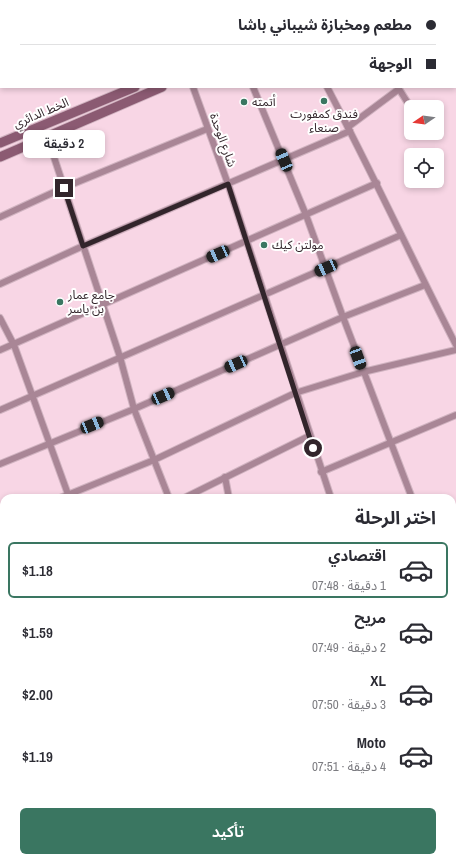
<!DOCTYPE html>
<html lang="ar">
<head>
<meta charset="utf-8">
<style>
  body { margin:0; font-family:"Archivo Narrow","Noto Sans Arabic",sans-serif; background:#f7f7f7; color:#2b2b33; direction:rtl; height:100vh; display:flex; flex-direction:column; font-size:15px; white-space:nowrap }
  * { box-sizing:border-box; margin:0 }
  p { font-size:13px; color:#7c7c81 }
  .icon { flex:none; width:22px; height:22px; fill:none; stroke:currentColor; stroke-width:2; stroke-linecap:round; stroke-linejoin:round }
  .map { position:relative; flex:1; overflow:hidden; direction:ltr }
  .sheet { position:absolute; left:0px; top:494px; width:456px; height:368px; display:flex; flex-direction:column; background:#fff; border-radius:12px 12px 0 0; box-shadow:0 2px 6px #0003; direction:rtl }
  .sheet>* { flex:none }
  .top-card { position:absolute; left:0px; top:0px; width:456px; height:88px; box-shadow:0 2px 6px #0003; direction:rtl; display:grid; align-content:center; height:88px; padding:0 20px; background:#fff }
  .needle { width:26px; rotate:257deg }
  .tools { position:absolute; left:404px; top:100px; display:grid; gap:8px }
  .tools a { display:grid; place-items:center; width:40px; height:40px; border-radius:6px; background:#fff; box-shadow:0 2px 6px #0003; font-size:20px }
  .end { position:absolute; width:18px; height:18px; margin:-9px; border:5px solid #32252b; background:#fff; box-shadow:0 0 0 2px #fff }
  .from { border-radius:50% }
  .bubble { position:absolute; height:28px; border-radius:6px; background:#fff; box-shadow:0 2px 6px #0003; font-size:13px; font-weight:600; line-height:28px; text-align:center; direction:rtl }
  .car { position:absolute; width:12px; height:24px; margin:-12px -6px; border-radius:5px; box-shadow:0 0 3px 1px #0007; background:linear-gradient(#222 24%,#8ab4d8 0 40%,#222 0 76%,#8ab4d8 0 86%,#222 0) }
  .top-card b { display:flex; align-items:center; gap:14px; height:38px; font-size:15px }
  .top-card b+b { border-top:1px solid #e1e1e2 }
  .top-card i { width:10px; height:10px; background:#2b2b33 }
  ul { padding:0; list-style:none }
  li { display:flex; align-items:center; gap:12px; height:56px; margin:0 8px 6px; padding:0 12px; border:2px solid transparent; border-radius:6px }
  li div { flex:1 }
  li b { display:block; font-size:15px }
  li em { font-style:normal; font-weight:600 }
  li.selected { border-color:#3a7661 }
  li>.icon { width:36px; height:36px; stroke-width:1.5 }
  h2 { padding:0 20px; font-size:18px; line-height:48px }
  .primary-button { display:flex; gap:8px; margin-top:auto; padding:8px 20px }
  .primary-button a { flex:1; height:46px; border-radius:6px; background:#3a7661; color:#fff; font-size:16px; font-weight:600; line-height:46px; text-align:center }
  .map>svg:first-child { display:block }
  .lines { fill:none; stroke-linecap:round; stroke-linejoin:round }
  .lane-casing { stroke:#d0b3c0; stroke-width:5 }
  .street-casing { stroke:#d0b3c0; stroke-width:8 }
  .secondary-casing { stroke:#d0b3c0; stroke-width:11 }
  .lane { stroke:#a98696; stroke-width:3 }
  .street { stroke:#a98696; stroke-width:6 }
  .secondary { stroke:#8b5a72; stroke-width:9 }
  .route { stroke:#32252b; stroke-width:5 }
  .poi-dot { fill:#3a7661; stroke:#fff; stroke-width:1.5 }
  .labels { text-anchor:middle; dominant-baseline:central; stroke-width:4; stroke-linejoin:round; paint-order:stroke }
  .poi-label { font-size:12px; fill:#32252b; stroke:#fff; text-anchor:start }
  .street-label { font-size:12px; fill:#32252b; stroke:#fff }
</style>
</head>
<body>
<div class="map">
<svg width="456" height="862" viewBox="0 0 456 862">
  <rect width="100%" height="100%" fill="#f8d6e5"/>
  <g class="lines">
    <g class="lane-casing">
      <polyline id="lane" points="452,562 456,561"/>
    </g>
    <g class="street-casing">
      <g id="street">
        <polyline points="163,0 163,1"/>
        <polyline points="196,0 197,1"/>
        <polyline points="267,0 267,1"/>
        <polyline points="223,1 225,0"/>
        <polyline points="193,87 228,184 331,498"/>
        <polyline points="253,87 306,215 343,317 412,498"/>
        <path d="M327 87C372 172 412 259 456 345"/>
        <polyline points="348,127 399,89 411,108"/>
        <polyline points="47,136 120,357 134,409 169,498"/>
        <polyline points="0,217 63,188 207,129"/>
        <polyline points="0,284 83,246 350,131"/>
        <polyline points="0,318 14,345 69,497"/>
        <polyline points="0,350 377,183"/>
        <polyline points="0,410 401,235"/>
        <polyline points="0,464 134,409 343,317 425,285"/>
        <polyline points="321,472 456,415"/>
        <polyline points="225,477 229,498"/>
        <polyline points="60,498 154,460 295,393 363,372 456,350"/>
        <polyline points="184,498 309,436"/>
        <polyline points="0,523 4,521"/>
        <polyline points="0,587 4,600"/>
        <polyline points="0,656 4,656"/>
        <polyline points="452,663 456,661"/>
        <polyline points="452,715 456,713"/>
        <polyline points="452,799 456,798"/>
        <polyline points="452,844 456,856"/>
        <polyline points="127,858 143,862"/>
        <polyline points="0,860 54,858"/>
        <polyline points="85,862 86,858"/>
        <polyline points="150,862 151,858"/>
        <polyline points="187,862 188,858"/>
        <polyline points="250,862 251,858"/>
        <polyline points="311,862 312,858"/>
        <polyline points="447,862 456,859"/>
      </g>
    </g>
    <g class="secondary-casing">
      <g id="secondary">
        <polyline points="317,1 318,0"/>
        <polyline points="334,1 336,0"/>
        <polyline points="0,143 135,87"/>
        <polyline points="0,157 162,87"/>
        <polyline points="452,521 456,520"/>
        <polyline points="0,725 4,723"/>
      </g>
    </g>
    <use href="#lane" class="lane"/>
    <use href="#street" class="street"/>
    <use href="#secondary" class="secondary"/>
  </g>
  <g class="lines">
    <polyline class="route" points="64,188 83,246 228,184 313,448"/>
  </g>
  <g class="poi-dot">
    <circle cx="324" cy="101" r="4"/>
    <circle cx="244" cy="102" r="4"/>
    <circle cx="264" cy="245" r="4"/>
    <circle cx="60" cy="302" r="4"/>
  </g>
  <g class="labels">
    <g class="poi-label">
      <text x="252" y="102">أتمته</text>
      <text x="324" y="114" text-anchor="middle">فندق كمفورت<tspan x="324" dy="14">صنعاء</tspan></text>
      <text x="272" y="245">مولتن كيك</text>
      <text x="68" y="295">جامع عمار<tspan x="68" dy="14">بن ياسر</tspan></text>
    </g>
    <g class="street-label">
      <text transform="translate(41 113) rotate(-23)">الخط الدائري</text>
      <text transform="translate(223 140) rotate(70)">شارع الوحدة</text>
    </g>
  </g>
</svg>
<div class="tools">
<a><svg class="needle" viewBox="-14 -14 28 28"><path d="M0-13l5 13h-10z" fill="#e53935"/><path d="M0 13l5-13h-10z" fill="#7c7c81"/></svg></a>
<a><svg class="icon" aria-label="locate" viewBox="0 0 24 24"><circle cx="12" cy="12" r="6"/><path d="M12 2v4M12 18v4M2 12h4M18 12h4"/></svg></a>
</div>
<i class="end from" style="left:313px;top:448px"></i>
<i class="end" style="left:64px;top:188px"></i>
<div class="bubble" style="left:23px;top:130px;width:82px">2 دقيقة</div>
<i class="car" style="left:284px;top:160px;rotate:337deg"></i>
<i class="car" style="left:218px;top:254px;rotate:246deg"></i>
<i class="car" style="left:326px;top:268px;rotate:246deg"></i>
<i class="car" style="left:358px;top:358px;rotate:160deg"></i>
<i class="car" style="left:236px;top:364px;rotate:246deg"></i>
<i class="car" style="left:163px;top:396px;rotate:66deg"></i>
<i class="car" style="left:92px;top:425px;rotate:68deg"></i>
<div class="top-card">
<b><i class="from"></i>مطعم ومخبازة شيباني باشا</b>
<b><i></i>الوجهة</b>
</div>
<section class="sheet">
<h2>اختر الرحلة</h2>
<ul>
<li class="selected"><svg class="icon" aria-label="car" viewBox="0 0 24 24"><path d="M5 17H2v-5l4-1 3-4h7l3 4 3 1v5h-3M9 17h6M6 11h13"/><circle cx="7" cy="17" r="2"/><circle cx="17" cy="17" r="2"/></svg><div><b>اقتصادي</b><p>1 دقيقة · 07:48</p></div><em>$1.18</em></li>
<li><svg class="icon" aria-label="car" viewBox="0 0 24 24"><path d="M5 17H2v-5l4-1 3-4h7l3 4 3 1v5h-3M9 17h6M6 11h13"/><circle cx="7" cy="17" r="2"/><circle cx="17" cy="17" r="2"/></svg><div><b>مريح</b><p>2 دقيقة · 07:49</p></div><em>$1.59</em></li>
<li><svg class="icon" aria-label="car" viewBox="0 0 24 24"><path d="M5 17H2v-5l4-1 3-4h7l3 4 3 1v5h-3M9 17h6M6 11h13"/><circle cx="7" cy="17" r="2"/><circle cx="17" cy="17" r="2"/></svg><div><b>XL</b><p>3 دقيقة · 07:50</p></div><em>$2.00</em></li>
<li><svg class="icon" aria-label="car" viewBox="0 0 24 24"><path d="M5 17H2v-5l4-1 3-4h7l3 4 3 1v5h-3M9 17h6M6 11h13"/><circle cx="7" cy="17" r="2"/><circle cx="17" cy="17" r="2"/></svg><div><b>Moto</b><p>4 دقيقة · 07:51</p></div><em>$1.19</em></li>
</ul>
<div class="primary-button"><a>تأكيد</a></div>
</section>
</div>
</body>
</html>
